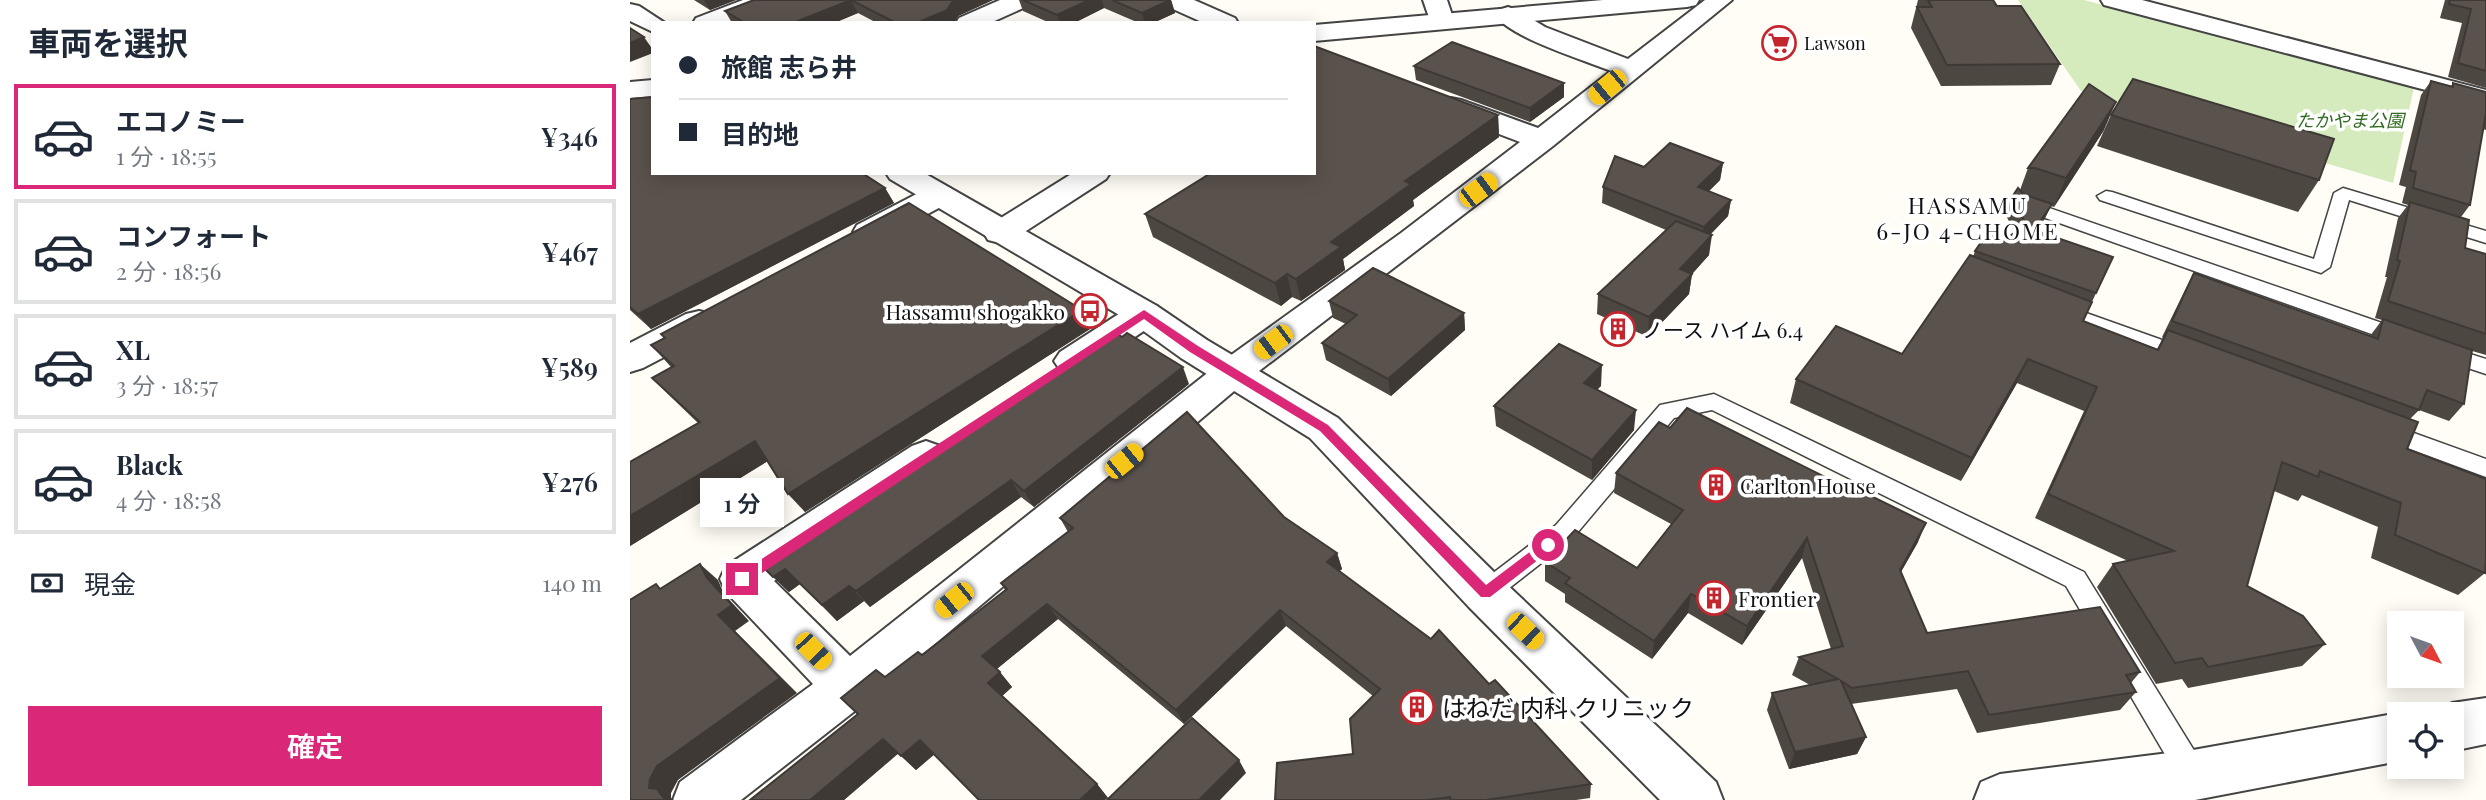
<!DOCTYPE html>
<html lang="ja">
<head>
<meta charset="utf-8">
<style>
  body { margin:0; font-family:"Playfair Display","Noto Sans JP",serif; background:#f6f6f7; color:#1f2937; height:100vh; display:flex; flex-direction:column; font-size:26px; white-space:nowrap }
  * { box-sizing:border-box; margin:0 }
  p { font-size:23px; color:#747a83 }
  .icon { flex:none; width:38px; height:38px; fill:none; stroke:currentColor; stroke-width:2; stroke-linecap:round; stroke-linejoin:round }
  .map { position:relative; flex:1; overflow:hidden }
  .side { display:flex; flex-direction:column; background:#fff; width:630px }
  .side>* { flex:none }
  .hud { position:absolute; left:21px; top:21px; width:665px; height:154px; border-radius:0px; box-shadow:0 4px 18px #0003; display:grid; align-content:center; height:154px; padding:0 28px; background:#fff }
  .needle { width:46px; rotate:131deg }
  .controls { position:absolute; left:1757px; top:611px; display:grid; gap:14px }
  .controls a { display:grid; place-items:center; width:77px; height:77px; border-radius:0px; background:#fff; box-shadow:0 4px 18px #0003; font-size:35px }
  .end { position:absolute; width:32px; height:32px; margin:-16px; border:9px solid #db2777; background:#fff; box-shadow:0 0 0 4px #fff }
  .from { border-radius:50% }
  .bubble { position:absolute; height:49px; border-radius:0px; background:#fff; box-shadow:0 4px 18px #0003; font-size:23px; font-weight:600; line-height:49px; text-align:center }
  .car { position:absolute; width:21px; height:42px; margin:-21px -10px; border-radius:9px; box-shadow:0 0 5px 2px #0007; background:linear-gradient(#f5c518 24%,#345 0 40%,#f5c518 0 76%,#345 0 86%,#f5c518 0) }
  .hud b { display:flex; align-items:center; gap:24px; height:66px; font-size:26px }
  .hud b+b { border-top:2px solid #e0e1e3 }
  .hud i { width:18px; height:18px; background:#1f2937 }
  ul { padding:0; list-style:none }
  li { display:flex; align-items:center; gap:21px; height:105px; margin:0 14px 10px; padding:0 14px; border:4px solid #e0e1e3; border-radius:0px }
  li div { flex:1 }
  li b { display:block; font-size:26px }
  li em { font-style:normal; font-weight:600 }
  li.active { border-color:#db2777 }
  li>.icon { width:63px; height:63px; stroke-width:1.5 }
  h2 { padding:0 28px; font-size:32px; line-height:84px }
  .pay { display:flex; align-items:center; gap:18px; height:77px; padding:0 28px; font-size:26px }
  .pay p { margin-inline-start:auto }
  .cta { display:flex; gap:14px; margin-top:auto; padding:14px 28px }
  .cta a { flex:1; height:80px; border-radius:0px; background:#db2777; color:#fff; font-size:28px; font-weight:600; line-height:80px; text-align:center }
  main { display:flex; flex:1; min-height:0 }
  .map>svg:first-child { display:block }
  .green { fill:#d5ebbd }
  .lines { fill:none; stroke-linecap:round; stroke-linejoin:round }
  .service-casing { stroke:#444; stroke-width:3 }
  .minor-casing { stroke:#444; stroke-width:4 }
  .tertiary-casing { stroke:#444; stroke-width:4 }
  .service { fill:#fff; fill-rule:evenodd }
  .minor { fill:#fff; fill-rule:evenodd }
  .tertiary { fill:#fff; fill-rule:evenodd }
  .wall { fill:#4d4742 }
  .shaded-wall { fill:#3f3936 }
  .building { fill:#5a524d; stroke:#3f3936; stroke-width:2 }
  .route { fill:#db2777 }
  .labels { text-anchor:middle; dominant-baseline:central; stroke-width:7; stroke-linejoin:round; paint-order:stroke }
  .far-poi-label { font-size:18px; fill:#111; stroke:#fff; text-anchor:start }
  .far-park-label { font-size:18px; font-style:italic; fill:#2f6b1f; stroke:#fff }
  .poi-label { font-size:21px; fill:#111; stroke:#fff; text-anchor:start }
  .neighbourhood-label { font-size:23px; letter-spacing:2px; fill:#111; stroke:#fff }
  .near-poi-label { font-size:24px; fill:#111; stroke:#fff; text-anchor:start }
</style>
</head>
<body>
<main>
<section class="side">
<h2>車両を選択</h2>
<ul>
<li class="active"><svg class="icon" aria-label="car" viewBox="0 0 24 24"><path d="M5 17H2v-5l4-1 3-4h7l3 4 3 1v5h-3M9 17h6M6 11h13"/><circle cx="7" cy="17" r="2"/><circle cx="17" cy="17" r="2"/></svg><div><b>エコノミー</b><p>1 分 · 18:55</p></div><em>¥346</em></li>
<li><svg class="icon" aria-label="car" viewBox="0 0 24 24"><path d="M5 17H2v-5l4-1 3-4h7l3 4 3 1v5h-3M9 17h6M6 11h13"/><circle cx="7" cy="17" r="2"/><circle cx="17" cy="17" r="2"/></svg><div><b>コンフォート</b><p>2 分 · 18:56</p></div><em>¥467</em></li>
<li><svg class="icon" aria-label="car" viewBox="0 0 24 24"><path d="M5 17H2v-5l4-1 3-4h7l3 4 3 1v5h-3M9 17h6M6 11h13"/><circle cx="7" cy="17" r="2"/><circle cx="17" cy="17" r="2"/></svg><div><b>XL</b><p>3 分 · 18:57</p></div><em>¥589</em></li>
<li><svg class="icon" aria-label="car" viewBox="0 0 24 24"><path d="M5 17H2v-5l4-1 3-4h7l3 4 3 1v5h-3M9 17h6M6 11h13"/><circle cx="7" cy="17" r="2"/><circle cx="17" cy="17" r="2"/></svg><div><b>Black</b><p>4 分 · 18:58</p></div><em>¥276</em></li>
</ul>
<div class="pay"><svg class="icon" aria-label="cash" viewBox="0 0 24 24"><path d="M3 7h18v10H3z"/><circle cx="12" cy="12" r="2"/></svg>現金<p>140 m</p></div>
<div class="cta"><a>確定</a></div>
</section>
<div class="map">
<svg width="1856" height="800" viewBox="0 0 1856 800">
  <rect width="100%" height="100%" fill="#fffdf5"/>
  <polygon class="green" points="1388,0 1454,0 1784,87 1763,183 1451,91"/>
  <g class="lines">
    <g class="service-casing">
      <g id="service">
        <polygon points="1713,188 1856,231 1856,243 1719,200 1700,267 1691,273 1470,200 1467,196 1476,191 1482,192 1684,259 1704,193"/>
        <polygon points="1393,199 1778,332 1781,337 1778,342 1764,342 1387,208 1384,204 1387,200"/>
        <polygon points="1428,303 1563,351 1566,356 1563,361 1549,361 1421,314 1418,309 1421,304"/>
        <polygon points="1815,346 1856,359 1856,374 1808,358 1805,353 1808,348"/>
        <polygon points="1084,394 1454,572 1573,765 1577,775 1573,785 1563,789 1553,785 1436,586 1082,410 1044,418 942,539 864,600 855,604 846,600 843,593 846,586 926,525 1030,405"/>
        <polygon points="1756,423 1856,459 1856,477 1748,437 1745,431 1748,425"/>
      </g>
    </g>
    <g class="minor-casing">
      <g id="minor">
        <polygon points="113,0 148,0 145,5 99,23 63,23 66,18"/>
        <polygon points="370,0 403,0 400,5 360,23 326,23 329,18"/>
        <polygon points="531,0 564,0 605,18 608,23 574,23 534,5"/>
        <polygon points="793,0 817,0 824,21 820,26 811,29 802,26"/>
        <path d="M1075 0H1102L923 146 616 381 235 703 111 800H43L50 782 183 684 96 592 90 579 96 566 282 446 296 441 310 446 316 457 310 468 144 581 220 656 590 363 771 233 890 142 811 112 807 106 811 100 821 98 831 100 908 128 981 71C954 60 881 38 865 15L869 10 878 7 887 10 915 27 998 59Z"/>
        <polygon points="1471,0 1512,0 1856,90 1856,106 1474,5"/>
        <polygon points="443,173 480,173 476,179 382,240 370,243 358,240 354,233 358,226"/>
        <polygon points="309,186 320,188 325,195 320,202 251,239 239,242 227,239 223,232 227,225 298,188"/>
        <polygon points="514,302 527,306 532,314 527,322 456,370 443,374 430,370 424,361 430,352 501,306"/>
        <polygon points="69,311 82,314 87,323 82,332 13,368 0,372 0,343 56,314"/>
        <polygon points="1856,698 1856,744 1822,751 1822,714 1803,714 1804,710 1822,703"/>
        <polygon points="1769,713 1772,714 1769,714 1769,761 1565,800 1344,800 1351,782 1370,774 1563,750"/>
      </g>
    </g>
    <g class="tertiary-casing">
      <g id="tertiary">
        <polygon points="973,0 1069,0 1066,5 1057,7 684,41 684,25"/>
        <polygon points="0,4 9,6 35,23 23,23 23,32 0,21"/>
        <polygon points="23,80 23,96 0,98 0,82"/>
        <polygon points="256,173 294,173 527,306 577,340 708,418 871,579 1086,782 1093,800 1030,800 839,607 680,438 551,358 501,322 260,179"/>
      </g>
    </g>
    <use href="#service" class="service"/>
    <use href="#minor" class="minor"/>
    <use href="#tertiary" class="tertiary"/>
  </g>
  <g class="wall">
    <polygon points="64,0 106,0 80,10"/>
    <polygon points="124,0 363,0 328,16 324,23 247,23 228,13 204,23 102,23 95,11"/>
    <polygon points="389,0 541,0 545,13 523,23 509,23 474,8 444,23 420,23 393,11"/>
    <polygon points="1288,0 1363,0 1367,6 1430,64 1421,85 1311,86 1281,28"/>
    <polygon points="1815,0 1856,0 1856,88 1818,77 1832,23 1810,18"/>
    <polygon points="784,66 934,97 900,122 786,80"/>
    <polygon points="1801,81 1821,86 1823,83 1856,92 1856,130 1853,129 1840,205 1831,217 1835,248 1856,254 1856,355 1842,351 1834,404 1819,421 1789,410 1780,419 1777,449 1855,573 1828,595 1741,558 1748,527 1672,495 1668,501 1644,491 1617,586 1695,644 1672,666 1558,688 1552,679 1526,684 1467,587 1483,564 1498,561 1405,518 1454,411 1387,383 1331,481 1160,403 1166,379 1272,354 1343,257 1345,251 1371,241 1385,232 1375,214 1382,197 1390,190 1398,168 1474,130 1424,207 1421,206 1414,220 1407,231 1483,257 1453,321 1527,349 1533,338 1532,337 1555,290 1564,273 1740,336 1752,320 1745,318 1757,277 1755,277 1768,218 1778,205 1772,203 1776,187 1769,185 1791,95"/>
    <polygon points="0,99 255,188 264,203 21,329 0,310"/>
    <polygon points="868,115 869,137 783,200 784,206 713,259 715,270 671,301 662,297 651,306 523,237 515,214"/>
    <polygon points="1481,115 1689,180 1668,212 1467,146"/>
    <polygon points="1093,163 1090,180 1079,191 1101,200 1098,216 1080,235 1079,255 1062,274 1059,294 1018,337 967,314 968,294 1036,230 972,203 973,187 1014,167"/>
    <polygon points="699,301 834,313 835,330 761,396 696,360 692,343 716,324 703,318"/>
    <polygon points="452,310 460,329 175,512 138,461 0,546 0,462 68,423 40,396 22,378 41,367 21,345 35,338 31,334"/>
    <polygon points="559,384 404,507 391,497 240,607 234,601 207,621 170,584 159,592 132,566"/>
    <polygon points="971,386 966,390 1004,430 962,480 866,426 864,406"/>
    <polygon points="986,473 1288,542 1271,572 1297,633 1510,672 1501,683 1506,692 1490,710 1347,733 1327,689 1221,704 1236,737 1227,754 1159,769 1137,710 1142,693 1180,685 1162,675 1169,657 1201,649 1172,558 1112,645 1058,613 1022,659 935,602 935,594 915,581 915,562 1007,568 1041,524 984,493"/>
    <polygon points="654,517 707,553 712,569 709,571 859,684 961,784 960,798 946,800 645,800 723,754 743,696 656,626 554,724 428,619 367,669 382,687 372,696 467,784 478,798 304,754 286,770 268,753 214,800 120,800 228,714 255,677 292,655 375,590 371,583 438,532 430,518"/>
  </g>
  <g class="shaded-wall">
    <polygon points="74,0 106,0 80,10"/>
    <polygon points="221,0 228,13 204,23 163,23"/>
    <polygon points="328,0 363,0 328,16 324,23 287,23"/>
    <polygon points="459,0 472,0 474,8 444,23 430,23 427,15"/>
    <polygon points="541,0 545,13 523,23 515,23 512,13"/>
    <polygon points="14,37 23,50 23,53 0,62 0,43"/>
    <polygon points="934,83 934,97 900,122 900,108"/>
    <polygon points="1486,102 1474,130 1424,207 1436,178"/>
    <polygon points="868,115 869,137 783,200 784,206 713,259 715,270 671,301 666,279 701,242 775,181"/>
    <polygon points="1093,163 1090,180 1066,204 1068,187"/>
    <polygon points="255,188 264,203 21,329 8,314"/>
    <polygon points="1101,200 1098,216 1071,244 1074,227"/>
    <polygon points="1422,204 1414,220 1397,247 1404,230"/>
    <polygon points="1082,235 1079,255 1062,274 1059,294 1018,337 1019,317 1050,269"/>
    <polygon points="657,274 662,297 651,306 645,283"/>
    <polygon points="452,310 460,329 175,512 158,494"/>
    <polygon points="834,313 835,330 761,396 758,379"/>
    <polygon points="1398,359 1387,383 1331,481 1342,458"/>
    <polygon points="972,365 971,386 953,404 954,383"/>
    <polygon points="553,367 559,384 404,507 394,491"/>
    <polygon points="1006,410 1004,430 962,480 962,460"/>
    <polygon points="125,441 141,459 0,546 0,516"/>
    <polygon points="381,480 391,497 240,607 226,591"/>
    <polygon points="1296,523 1288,542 1261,589 1270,570"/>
    <polygon points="1177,538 1172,558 1112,645 1117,626"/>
    <polygon points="707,553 712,569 702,578 697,562"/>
    <polygon points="70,564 88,580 94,594 119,621 105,631 167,693 48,780 41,793 41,798 44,800 35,800 19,788 20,779 88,615 77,578"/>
    <polygon points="155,569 170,584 159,592 143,577"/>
    <polygon points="219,586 234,601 207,621 192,605"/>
    <polygon points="1061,594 1058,613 1022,659 1024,641"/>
    <polygon points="417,604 428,619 364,671 352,656"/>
    <polygon points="650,610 656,626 554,724 546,710"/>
    <polygon points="370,672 382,687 370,698 358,683"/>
    <polygon points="1236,737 1227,754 1159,769 1165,752"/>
    <polygon points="253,739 269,753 214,800 180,800"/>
    <polygon points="290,740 305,754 286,770 271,756"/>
    <polygon points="609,760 616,773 590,800 569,800"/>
    <polygon points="467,784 478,798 475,800 450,800"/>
  </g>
  <g class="building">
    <polygon points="124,0 328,0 322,2 317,10 287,23 266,23 221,0 163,23 115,23 95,11"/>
    <polygon points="393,0 459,0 427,15"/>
    <polygon points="482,0 540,0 512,13"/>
    <polygon points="1298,0 1363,0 1367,6 1391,6 1430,64 1317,65 1287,7 1302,7"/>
    <polygon points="1820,0 1856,0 1856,71 1828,63 1841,9 1819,4"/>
    <polygon points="0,28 14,37 0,43"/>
    <polygon points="822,42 934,83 900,108 784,66"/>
    <polygon points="684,46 868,115 775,181 781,184 701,242 711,247 666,279 657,274 645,283 515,214 581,173 684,173"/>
    <polygon points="1503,79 1704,139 1689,180 1481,115"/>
    <polygon points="1801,81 1823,87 1823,83 1856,92 1856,113 1840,205 1783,188 1786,172 1780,170"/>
    <polygon points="1459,84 1486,102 1436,178 1405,168 1398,168"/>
    <polygon points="23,97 23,173 232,173 255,188 8,314 0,307 0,99"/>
    <polygon points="1040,143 1093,163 1068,187 1101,200 1074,227 973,187 985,156 1014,167"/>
    <polygon points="1388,188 1393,194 1422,204 1404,230 1483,257 1466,293 1345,251 1361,228 1371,241 1394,227 1398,228 1382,197"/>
    <polygon points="1780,202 1839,220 1835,248 1856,254 1856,334 1758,301 1770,261 1767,260"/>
    <polygon points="279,203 452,310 158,494 125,441 0,516 0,462 70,422 22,378 44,366 21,345 35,338 31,334"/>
    <polygon points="1046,221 1082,235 1050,269 1062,274 1019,317 968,294"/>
    <polygon points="1340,255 1462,302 1453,321 1528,350 1538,330 1788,422 1777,449 1856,479 1856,559 1855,573 1765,535 1771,503 1690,471 1688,477 1652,462 1617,586 1673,616 1695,644 1578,667 1572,658 1545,663 1483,564 1544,551 1418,494 1467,387 1398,359 1342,458 1166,379 1206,326 1272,354"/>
    <polygon points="743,268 834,313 758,379 692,343 727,315 699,301"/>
    <polygon points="1564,273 1748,339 1753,319 1842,350 1834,404 1797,390 1789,410 1542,321"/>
    <polygon points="485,332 492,337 497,333 553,367 394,491 381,480 226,591 219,586 192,605 155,569 143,577 132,566"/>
    <polygon points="929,344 972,365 954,383 1006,410 962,460 864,406"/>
    <polygon points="1057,408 1231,495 1233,492 1296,523 1270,570 1297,633 1470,607 1510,672 1496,675 1506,692 1359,715 1338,671 1222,688 1211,681 1236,737 1165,752 1142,693 1208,679 1169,657 1213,646 1177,538 1117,626 1061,594 1024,641 935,583 940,578 915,562 945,530 1007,568 1053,510 986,473 1029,422 1040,428"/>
    <polygon points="557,412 654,517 707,553 697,562 801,639 809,630 859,684 865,680 961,784 856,800 821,800 820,797 797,800 645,800 647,763 723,754 720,719 750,689 650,610 546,710 417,604 352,656 370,672 358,683 467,784 450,800 349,800 290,740 271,756 253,739 180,800 120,800 228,714 211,698 246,670 255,677 288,652 292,655 377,589 371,583 443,528 430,518"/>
    <polygon points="70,564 77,578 102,605 88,615 150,678 27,766 20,779 19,788 27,789 35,800 0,800 0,600 26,584 30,589"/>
    <polygon points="562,718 609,760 569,800 477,800"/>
  </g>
  <polygon class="route" points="514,310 568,346 698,425 856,585 913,542 922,542 922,549 860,597 851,597 690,431 560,352 514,319 117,583 107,583 107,575"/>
  <defs>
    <g id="supermarket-ring" transform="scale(1.75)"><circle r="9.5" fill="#fff" stroke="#c4262e" stroke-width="1.5"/><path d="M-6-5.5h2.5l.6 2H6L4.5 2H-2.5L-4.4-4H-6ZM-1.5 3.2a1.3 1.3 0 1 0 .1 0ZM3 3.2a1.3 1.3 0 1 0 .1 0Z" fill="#c4262e"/></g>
    <g id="bus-ring" transform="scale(1.75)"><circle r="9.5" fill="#fff" stroke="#c4262e" stroke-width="1.5"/><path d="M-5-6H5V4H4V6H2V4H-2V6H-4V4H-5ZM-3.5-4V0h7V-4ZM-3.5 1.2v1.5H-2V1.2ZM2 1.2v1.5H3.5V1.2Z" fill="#c4262e"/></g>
    <g id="building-ring" transform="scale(1.75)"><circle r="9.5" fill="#fff" stroke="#c4262e" stroke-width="1.5"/><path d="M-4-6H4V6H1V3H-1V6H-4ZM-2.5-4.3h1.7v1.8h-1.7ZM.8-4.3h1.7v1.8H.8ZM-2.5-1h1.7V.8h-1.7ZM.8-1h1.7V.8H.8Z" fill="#c4262e"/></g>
  </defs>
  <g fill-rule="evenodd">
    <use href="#supermarket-ring" x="1149" y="43"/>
    <use href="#bus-ring" x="460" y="311"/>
    <use href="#building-ring" x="988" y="329"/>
    <use href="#building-ring" x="1086" y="485"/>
    <use href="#building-ring" x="1084" y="598"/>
    <use href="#building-ring" x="787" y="707"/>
  </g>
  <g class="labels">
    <g class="far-poi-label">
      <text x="1174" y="43">Lawson</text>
    </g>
    <g class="far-park-label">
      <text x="1720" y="120">たかやま公園</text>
    </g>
    <g class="poi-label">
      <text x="435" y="311" text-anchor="end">Hassamu shogakko</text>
      <text x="1012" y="329">ノース ハイム 6.4</text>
      <text x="1110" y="485">Carlton House</text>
      <text x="1108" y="598">Frontier</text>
    </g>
    <g class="neighbourhood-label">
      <text x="1338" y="204">HASSAMU<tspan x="1338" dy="26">6-JO 4-CHOME</tspan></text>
    </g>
    <g class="near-poi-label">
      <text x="812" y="707">はねだ 内科 クリニック</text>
    </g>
  </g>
</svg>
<div class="controls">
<a><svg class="needle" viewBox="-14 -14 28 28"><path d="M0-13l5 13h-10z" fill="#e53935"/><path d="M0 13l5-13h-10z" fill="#747a83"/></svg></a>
<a><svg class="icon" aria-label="locate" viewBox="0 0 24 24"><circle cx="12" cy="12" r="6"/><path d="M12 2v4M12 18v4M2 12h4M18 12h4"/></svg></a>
</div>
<i class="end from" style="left:918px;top:545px"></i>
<i class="end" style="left:112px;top:579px"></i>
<div class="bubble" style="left:70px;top:478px;width:84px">1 分</div>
<i class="car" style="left:977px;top:87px;rotate:230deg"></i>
<i class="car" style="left:848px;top:190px;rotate:53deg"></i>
<i class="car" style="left:643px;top:342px;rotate:233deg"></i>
<i class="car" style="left:494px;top:461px;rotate:51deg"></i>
<i class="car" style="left:324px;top:600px;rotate:231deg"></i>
<i class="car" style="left:895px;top:631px;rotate:134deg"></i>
<i class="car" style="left:183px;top:651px;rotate:136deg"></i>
<div class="hud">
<b><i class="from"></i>旅館 志ら井</b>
<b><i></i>目的地</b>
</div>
</div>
</main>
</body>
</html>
